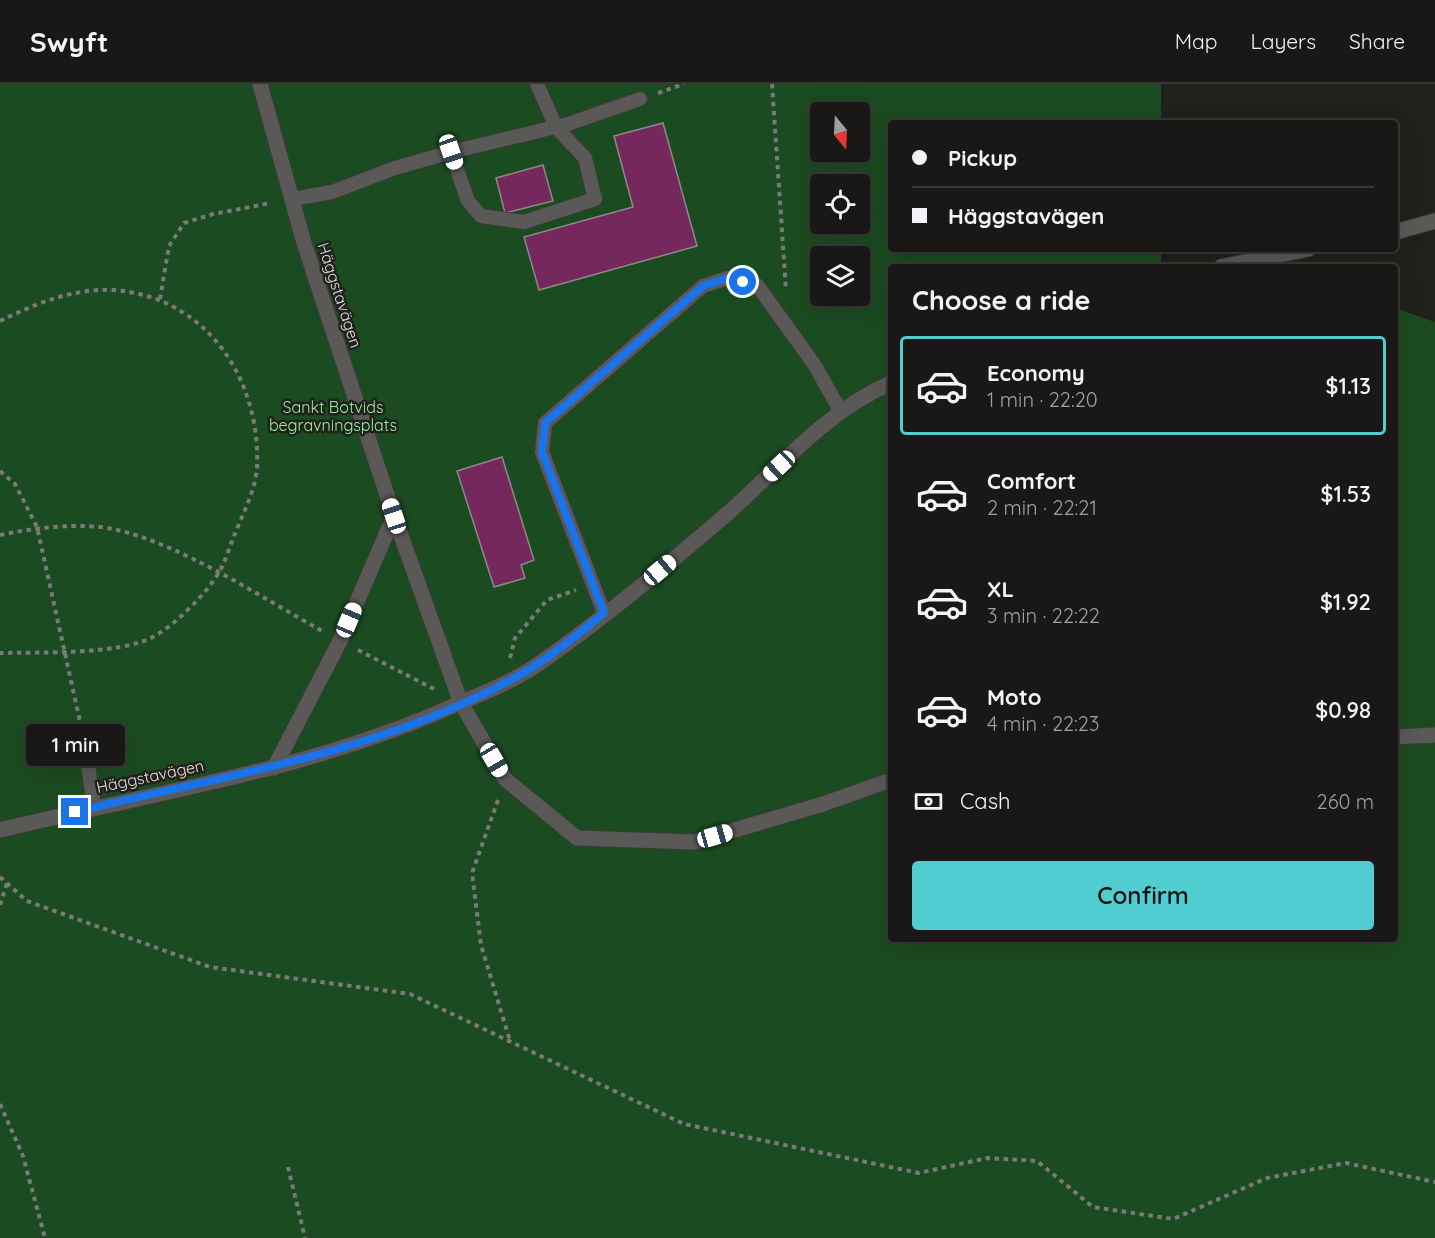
<!DOCTYPE html>
<html lang="en">
<head>
<meta charset="utf-8">
<style>
  body { margin:0; font-family:Quicksand,sans-serif; background:#272523; color:#f1f3f6; height:100vh; display:flex; flex-direction:column; font-size:22px; white-space:nowrap }
  * { box-sizing:border-box; margin:0 }
  p { font-size:20px; color:#9fa0a1 }
  .icon { flex:none; width:33px; height:33px; fill:none; stroke:currentColor; stroke-width:2; stroke-linecap:round; stroke-linejoin:round }
  .map { position:relative; flex:1; overflow:hidden }
  .panel { position:absolute; left:888px; top:180px; width:510px; height:678px; display:flex; flex-direction:column; background:#1a1816; border-radius:6px; box-shadow:0 6px 24px #0002,0 0 0 2px #383735 }
  .panel>* { flex:none }
  .hud { position:absolute; left:888px; top:36px; width:510px; height:132px; border-radius:6px; box-shadow:0 6px 24px #0002,0 0 0 2px #383735; display:grid; align-content:center; height:132px; padding:0 24px; background:#1a1816 }
  .needle { width:39px; rotate:162deg }
  .fabs { position:absolute; left:810px; top:18px; display:grid; gap:12px }
  .fabs a { display:grid; place-items:center; width:60px; height:60px; border-radius:6px; background:#1a1816; box-shadow:0 6px 24px #0002,0 0 0 2px #383735; font-size:30px }
  .end { position:absolute; width:27px; height:27px; margin:-14px; border:8px solid #1a73e8; background:#fff; box-shadow:0 0 0 3px #fff }
  .from { border-radius:50% }
  .bubble { position:absolute; height:42px; border-radius:6px; background:#1a1816; box-shadow:0 6px 24px #0002,0 0 0 2px #383735; font-size:20px; font-weight:600; line-height:42px; text-align:center }
  .car { position:absolute; width:18px; height:36px; margin:-18px -9px; border-radius:8px; box-shadow:0 0 4px 2px #0007; background:linear-gradient(#fff 24%,#345 0 40%,#fff 0 76%,#345 0 86%,#fff 0) }
  .hud b { display:flex; align-items:center; gap:21px; height:57px; font-size:22px }
  .hud b+b { border-top:2px solid #383735 }
  .hud i { width:15px; height:15px; background:#f1f3f6 }
  ul { padding:0; list-style:none }
  li { display:flex; align-items:center; gap:18px; height:99px; margin:0 12px 9px; padding:0 12px; border:3px solid transparent; border-radius:6px }
  li div { flex:1 }
  li b { display:block; font-size:22px }
  li em { font-style:normal; font-weight:600 }
  li.selected { border-color:#51ccd1 }
  li>.icon { width:54px; height:54px; stroke-width:1.5 }
  h2 { padding:0 24px; font-size:27px; line-height:72px }
  .pay { display:flex; align-items:center; gap:15px; height:66px; padding:0 24px; font-size:22px }
  .pay p { margin-inline-start:auto }
  .button { display:flex; gap:12px; margin-top:auto; padding:12px 24px }
  .button a { flex:1; height:69px; border-radius:6px; background:#51ccd1; color:#111; font-size:24px; font-weight:600; line-height:69px; text-align:center }
  header { display:flex; align-items:center; gap:36px; box-sizing:border-box; height:84px; padding:0 30px; background:#1a1816; border-bottom:2px solid #383735 }
  header strong { font-size:28px }
  nav { display:flex; gap:33px; margin-inline-start:auto; font-size:21px }
  .map>svg:first-child { display:block }
  .green { fill:#1b4b21; fill-rule:evenodd }
  .building { fill:#75285b; stroke:#8d888b; stroke-width:1.5 }
  .lines { fill:none; stroke-linecap:round; stroke-linejoin:round }
  .service-casing { stroke:#3d3b38; stroke-width:16 }
  .minor-casing { stroke:#3d3b38; stroke-width:17 }
  .path { stroke:#7c7a78; stroke-width:4; stroke-dasharray:4.5 4.5; stroke-linecap:butt }
  .service { stroke:#5a5957; stroke-width:14 }
  .minor { stroke:#5a5957; stroke-width:15 }
  .route { stroke:#1a73e8; stroke-width:8 }
  .labels { text-anchor:middle; dominant-baseline:central; stroke-width:5; stroke-linejoin:round; paint-order:stroke }
  .street-label { font-size:16px; fill:#e1e0de; stroke:#22201d }
  .park-label { font-size:16px; fill:#93f59a; stroke:#22201d }
</style>
</head>
<body>
<header>
<strong>Swyft</strong>
<nav><a>Map</a><a>Layers</a><a>Share</a></nav>
</header>
<div class="map">
<svg width="1435" height="1154" viewBox="0 0 1435 1154">
  <rect width="100%" height="100%" fill="#22201d"/>
  <path class="green" d="M0 0H1161V39H891V165H1161V183H891V855H1395V224L1435 238V1154H0ZM820 28H860V68H820ZM820 100H860V140H820ZM820 172H860V212H820Z"/>
  <g class="building">
    <polygon points="663,39 697,162 539,206 524,153 633,123 614,52"/>
    <polygon points="543,81 553,117 505,129 496,94"/>
    <polygon points="502,373 534,476 521,481 525,494 494,503 457,387"/>
  </g>
  <g class="lines">
    <g class="service-casing">
      <g id="service">
        <polyline points="451,68 468,117 481,132 524,138 595,115 585,74 556,43 537,0"/>
        <polyline points="293,115 332,108 395,84 451,68 568,40 640,15"/>
        <polyline points="604,529 542,368 545,339 703,202 728,194 757,201 814,280 841,328"/>
        <polyline points="66,665 85,660 94,723"/>
      </g>
    </g>
    <g class="minor-casing">
      <g id="minor">
        <polyline points="260,0 304,159 394,432 461,619 505,695 577,754 694,758 823,720 891,696"/>
        <polyline points="1395,148 1435,137"/>
        <polyline points="1221,183 1308,165"/>
        <polyline points="1395,653 1435,651"/>
        <polyline points="274,684 340,557 394,432"/>
        <path d="M0 746C152 709 310 686 453 622 484 609 517 596 544 576 608 531 669 480 728 429 780 383 826 327 891 299"/>
      </g>
    </g>
    <g class="path">
      <polyline points="772,0 786,206"/>
      <polyline points="658,9 684,0"/>
      <polyline points="160,215 169,162 184,139 213,130 271,119"/>
      <path d="M0 237C35 220 73 204 113 206 206 212 261 295 257 383 256 405 242 432 234 452 229 464 225 479 218 490 204 512 175 541 153 553 119 571 40 568 0 569"/>
      <polyline points="0,387 15,400 37,443 81,642"/>
      <path d="M0 451C33 444 80 438 113 445 179 459 261 513 322 547"/>
      <polyline points="358,566 434,605"/>
      <polyline points="510,574 515,554 547,516 576,506"/>
      <polyline points="498,716 472,789 481,861 510,957"/>
      <polyline points="0,793 27,817 210,883 410,910 684,1040 919,1089 987,1074 1037,1077 1093,1123 1173,1135 1267,1094 1346,1079 1435,1098"/>
      <polyline points="0,821 7,799"/>
      <polyline points="0,1020 23,1072 45,1154"/>
      <polyline points="288,1083 305,1154"/>
    </g>
    <use href="#service" class="service"/>
    <use href="#minor" class="minor"/>
  </g>
  <g class="lines">
    <path class="route" d="M75 728C228 690 390 668 528 586 555 570 579 549 604 529L542 368 545 339 703 202 728 194 743 198"/>
  </g>
  <g class="labels">
    <g class="street-label">
      <text transform="translate(340 211) rotate(72)">Häggstavägen</text>
      <text transform="translate(150 692) rotate(-12)">Häggstavägen</text>
    </g>
    <g class="park-label">
      <text x="333" y="323">Sankt Botvids<tspan x="333" dy="18">begravningsplats</tspan></text>
    </g>
  </g>
</svg>
<div class="fabs">
<a><svg class="needle" viewBox="-14 -14 28 28"><path d="M0-13l5 13h-10z" fill="#e53935"/><path d="M0 13l5-13h-10z" fill="#9fa0a1"/></svg></a>
<a><svg class="icon" aria-label="locate" viewBox="0 0 24 24"><circle cx="12" cy="12" r="6"/><path d="M12 2v4M12 18v4M2 12h4M18 12h4"/></svg></a>
<a><svg class="icon" aria-label="layers" viewBox="0 0 24 24"><path d="M12 4l9 5-9 5-9-5zM3 14l9 5 9-5"/></svg></a>
</div>
<i class="end from" style="left:743px;top:198px"></i>
<i class="end" style="left:75px;top:728px"></i>
<div class="bubble" style="left:26px;top:640px;width:99px">1 min</div>
<i class="car" style="left:451px;top:68px;rotate:161deg"></i>
<i class="car" style="left:779px;top:382px;rotate:227deg"></i>
<i class="car" style="left:394px;top:432px;rotate:342deg"></i>
<i class="car" style="left:660px;top:486px;rotate:50deg"></i>
<i class="car" style="left:349px;top:536px;rotate:23deg"></i>
<i class="car" style="left:494px;top:676px;rotate:150deg"></i>
<i class="car" style="left:715px;top:752px;rotate:74deg"></i>
<div class="hud">
<b><i class="from"></i>Pickup</b>
<b><i></i>Häggstavägen</b>
</div>
<section class="panel">
<h2>Choose a ride</h2>
<ul>
<li class="selected"><svg class="icon" aria-label="car" viewBox="0 0 24 24"><path d="M5 17H2v-5l4-1 3-4h7l3 4 3 1v5h-3M9 17h6M6 11h13"/><circle cx="7" cy="17" r="2"/><circle cx="17" cy="17" r="2"/></svg><div><b>Economy</b><p>1 min · 22:20</p></div><em>$1.13</em></li>
<li><svg class="icon" aria-label="car" viewBox="0 0 24 24"><path d="M5 17H2v-5l4-1 3-4h7l3 4 3 1v5h-3M9 17h6M6 11h13"/><circle cx="7" cy="17" r="2"/><circle cx="17" cy="17" r="2"/></svg><div><b>Comfort</b><p>2 min · 22:21</p></div><em>$1.53</em></li>
<li><svg class="icon" aria-label="car" viewBox="0 0 24 24"><path d="M5 17H2v-5l4-1 3-4h7l3 4 3 1v5h-3M9 17h6M6 11h13"/><circle cx="7" cy="17" r="2"/><circle cx="17" cy="17" r="2"/></svg><div><b>XL</b><p>3 min · 22:22</p></div><em>$1.92</em></li>
<li><svg class="icon" aria-label="car" viewBox="0 0 24 24"><path d="M5 17H2v-5l4-1 3-4h7l3 4 3 1v5h-3M9 17h6M6 11h13"/><circle cx="7" cy="17" r="2"/><circle cx="17" cy="17" r="2"/></svg><div><b>Moto</b><p>4 min · 22:23</p></div><em>$0.98</em></li>
</ul>
<div class="pay"><svg class="icon" aria-label="cash" viewBox="0 0 24 24"><path d="M3 7h18v10H3z"/><circle cx="12" cy="12" r="2"/></svg>Cash<p>260 m</p></div>
<div class="button"><a>Confirm</a></div>
</section>
</div>
</body>
</html>
